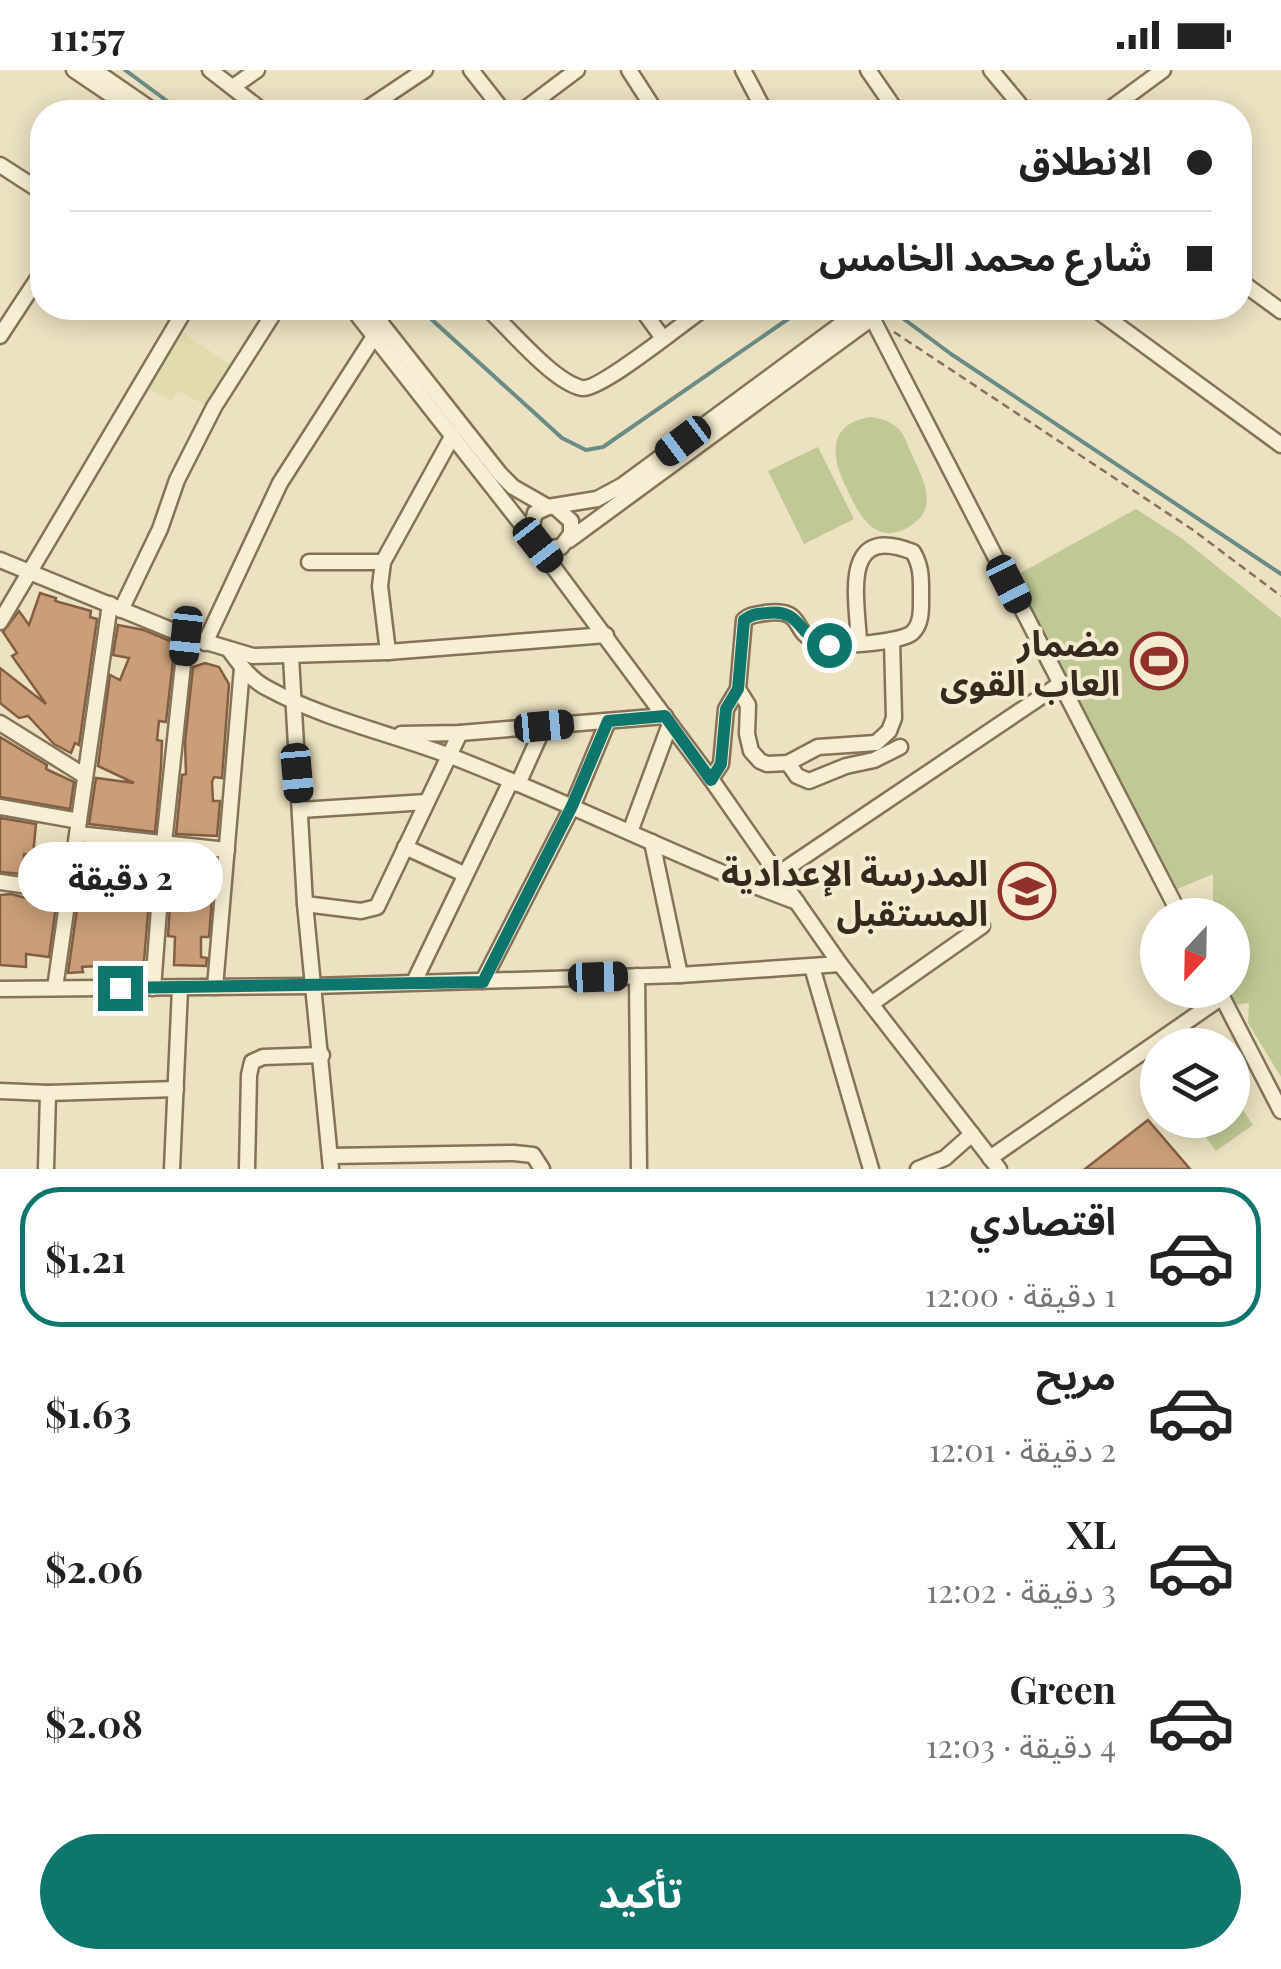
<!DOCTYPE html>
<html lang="ar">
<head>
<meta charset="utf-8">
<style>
  body { margin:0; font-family:"Playfair Display","Noto Sans Arabic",serif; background:#f2f2f2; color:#222; direction:rtl; height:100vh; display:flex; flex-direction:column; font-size:38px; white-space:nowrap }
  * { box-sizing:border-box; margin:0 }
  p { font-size:32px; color:#767676 }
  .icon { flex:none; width:55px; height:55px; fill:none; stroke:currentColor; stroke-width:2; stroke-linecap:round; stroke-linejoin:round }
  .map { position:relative; height:1099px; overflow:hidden; direction:ltr }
  .drawer { display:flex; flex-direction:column; background:#fff; flex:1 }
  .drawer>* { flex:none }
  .banner { position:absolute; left:30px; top:30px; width:1222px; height:220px; border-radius:40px; box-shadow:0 5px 25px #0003; direction:rtl; display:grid; align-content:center; height:220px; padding:0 40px; background:#fff }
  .needle { width:65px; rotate:202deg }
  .buttons { position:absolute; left:1140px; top:828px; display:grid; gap:20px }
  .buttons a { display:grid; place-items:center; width:110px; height:110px; border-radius:50%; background:#fff; box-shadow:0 5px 25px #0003; font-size:50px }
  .end { position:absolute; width:45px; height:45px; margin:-22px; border:12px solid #0f766e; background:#fff; box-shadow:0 0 0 5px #fff }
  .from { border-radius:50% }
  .bubble { position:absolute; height:70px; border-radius:35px; background:#fff; box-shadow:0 5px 25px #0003; font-size:32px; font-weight:700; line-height:70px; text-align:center; direction:rtl }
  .car { position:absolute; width:30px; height:60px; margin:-30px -15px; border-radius:12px; box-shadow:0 0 8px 2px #0007; background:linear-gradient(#222 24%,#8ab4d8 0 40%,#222 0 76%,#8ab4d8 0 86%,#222 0) }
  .banner b { display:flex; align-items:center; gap:35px; height:95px; font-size:38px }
  .banner b+b { border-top:2px solid #e0e0e0 }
  .banner i { width:25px; height:25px; background:#222 }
  ul { padding:18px 0 0; list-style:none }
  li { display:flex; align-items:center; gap:30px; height:140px; margin:0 20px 15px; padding:0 20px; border:5px solid transparent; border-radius:40px }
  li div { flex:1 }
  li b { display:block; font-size:38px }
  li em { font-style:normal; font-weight:700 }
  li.active { border-color:#0f766e }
  li>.icon { width:90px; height:90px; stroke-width:1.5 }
  .action { display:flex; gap:20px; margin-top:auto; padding:20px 40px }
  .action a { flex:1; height:115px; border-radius:60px; background:#0f766e; color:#fff; font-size:40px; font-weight:700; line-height:115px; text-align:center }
  .status { display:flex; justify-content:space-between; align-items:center; height:70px; padding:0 50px; background:#fff; direction:ltr }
  .status svg { height:28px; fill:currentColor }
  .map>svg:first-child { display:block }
  .farmland { fill:#e1dcae }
  .green { fill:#c0c995 }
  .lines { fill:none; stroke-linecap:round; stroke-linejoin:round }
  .stream { stroke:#6b8c85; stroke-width:4 }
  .building { fill:#c99e78; stroke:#835e40; stroke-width:2.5 }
  .minor-casing { stroke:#847359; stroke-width:19 }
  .path { stroke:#847359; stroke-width:2.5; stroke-dasharray:8 5; stroke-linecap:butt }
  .minor { stroke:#f7efd3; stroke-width:14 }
  .route { stroke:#0f766e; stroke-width:12 }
  .labels { text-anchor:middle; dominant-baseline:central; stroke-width:8; stroke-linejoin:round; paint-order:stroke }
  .poi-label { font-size:35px; font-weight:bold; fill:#342a1d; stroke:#f4ebd0; text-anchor:end }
</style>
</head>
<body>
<div class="status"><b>11:57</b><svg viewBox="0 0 49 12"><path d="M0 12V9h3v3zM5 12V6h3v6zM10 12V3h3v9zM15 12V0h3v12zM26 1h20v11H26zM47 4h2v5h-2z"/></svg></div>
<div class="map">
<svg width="1281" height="1099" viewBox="0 0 1281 1099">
  <rect width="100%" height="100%" fill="#ece1c1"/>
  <polygon class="farmland" points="180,261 231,295 206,335 178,321 171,331 146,317"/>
  <g class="green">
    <path d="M870 347C880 348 889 351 898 358 905 365 908 376 912 385 922 407 939 436 913 454 876 480 859 445 846 417 831 387 827 354 870 347Z"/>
    <polygon points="818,377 854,449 804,474 768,401"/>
    <polygon points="1136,439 1184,470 1281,548 1281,1007 1248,953 1249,933 1234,935 1226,920 1232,920 1232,845 1213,845 1213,804 1175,820 1015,506"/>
    <polygon points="1233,1025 1253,1055 1216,1081 1193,1050 1232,1050"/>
  </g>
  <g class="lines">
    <g class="stream">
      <polyline points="125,0 182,42"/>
      <polyline points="419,238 562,368 586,380 603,377 804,238"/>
      <polyline points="889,238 951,284 1281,504"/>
    </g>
  </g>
  <g class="building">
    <polygon points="40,523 56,528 55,531 91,541 90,547 97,549 79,675 75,673 71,683 54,674 28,646 19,648 0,633 0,598 46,634 12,586 17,583 3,562 19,541 29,555"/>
    <polygon points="118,555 144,560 175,573 166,652 159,651 157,670 162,671 161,697 155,762 89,754 96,708 134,713 98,696 110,605 120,610 129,588 113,585"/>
    <polygon points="205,593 219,597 229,614 222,708 214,707 212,712 213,731 220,731 217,766 176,764 182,705 186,704 185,672 193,597"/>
    <polygon points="0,667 47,695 46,699 74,712 70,739 0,727"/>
    <polygon points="0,748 36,754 33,785 24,784 22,804 0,802"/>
    <polygon points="86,776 153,783 143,903 96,896 82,897 83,902 68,903"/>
    <polygon points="198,788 215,789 209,867 201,867 201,887 207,888 206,896 174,895 175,867 168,866 171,820 179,820 180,797 197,798"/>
    <polygon points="11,824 56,836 49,887 26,884 26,897 0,895 0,825"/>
    <polygon points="1148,1050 1190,1099 1085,1099"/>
  </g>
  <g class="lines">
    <g class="minor-casing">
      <g id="minor">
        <polyline points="74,0 136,42"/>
        <polyline points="94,0 155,42"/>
        <polyline points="210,0 264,42"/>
        <polyline points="471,0 504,42"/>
        <polyline points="629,0 656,42"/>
        <polyline points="743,0 765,42"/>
        <polyline points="868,0 897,42"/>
        <polyline points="991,0 1026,42"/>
        <polyline points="233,17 257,0"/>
        <polyline points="362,42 425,0"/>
        <polyline points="521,42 577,0"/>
        <polyline points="1106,42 1163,0"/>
        <polyline points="0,95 42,122"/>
        <polyline points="1240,211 1281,241"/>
        <polyline points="352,238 530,465"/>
        <polyline points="369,238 500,404 513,417 548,437"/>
        <path d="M487 238C509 258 553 312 582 318 600 321 684 252 705 238"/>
        <polyline points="641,238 662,267"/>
        <polyline points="867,238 1180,845"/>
        <polyline points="1094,238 1281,375"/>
        <polyline points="0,266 42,202"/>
        <polyline points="555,437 571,451 571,464 561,477 543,478 530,463 535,443 548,437 597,429 623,415 863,238"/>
        <polyline points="569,470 872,248"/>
        <polyline points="537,475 711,709 840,894 999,1099"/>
        <polyline points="0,490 186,566 253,586 388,582 606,565"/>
        <polyline points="309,492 383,492"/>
        <polyline points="121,540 160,459 177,410 214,337 277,238"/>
        <polyline points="0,552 186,238"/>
        <polyline points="205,573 280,413 382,254"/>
        <path d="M230 581C241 596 251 610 267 618 323 649 393 664 453 687 569 732 680 789 797 832"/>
        <polyline points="388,582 380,516 383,492 453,365"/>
        <polyline points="291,587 305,834 331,1099"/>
        <polyline points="738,619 748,635 747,664 751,681 760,691 767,694 788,693 818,677 876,673 889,661 894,648 892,570"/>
        <polyline points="0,653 85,706"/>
        <polyline points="401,664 460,663 665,646"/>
        <polyline points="788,693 797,706 809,711 846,696 874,690 900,677"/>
        <path d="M711 709 721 694 726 639 738 619 744 550C751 544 756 545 765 543 805 538 791 560 814 571 828 579 899 573 912 563 922 554 921 539 921 527 921 510 922 497 913 482 840 453 857 528 859 572"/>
        <polyline points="518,714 544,656"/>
        <polyline points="0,737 79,751"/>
        <polyline points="300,740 427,732"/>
        <polyline points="630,762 670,654"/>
        <polyline points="78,764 227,780"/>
        <polyline points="652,772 680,905"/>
        <polyline points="405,777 464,804"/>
        <polyline points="778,804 1060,614"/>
        <polyline points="0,812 70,822"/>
        <polyline points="305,834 361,841 377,837 460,663"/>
        <polyline points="812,897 871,1099"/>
        <polyline points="637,906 639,1099"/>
        <polyline points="483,911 573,735 608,651"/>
        <polyline points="414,912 511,711"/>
        <polyline points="215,917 242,598"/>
        <polyline points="55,918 110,534"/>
        <polyline points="153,918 164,773 186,566"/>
        <polyline points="0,919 313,916 680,905 840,894"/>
        <polyline points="1219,921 1281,1041"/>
        <polyline points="871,934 982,856"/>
        <polyline points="0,1021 48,1023 176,1019"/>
        <polyline points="330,1086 514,1083 533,1085 542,1099"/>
        <polyline points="990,1088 1222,927"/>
        <polyline points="46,1099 48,1023"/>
        <polyline points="172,1099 180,918"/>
        <polyline points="247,1099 249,1005 252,992 263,987 322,985"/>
        <polyline points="918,1099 945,1088 972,1064"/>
      </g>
    </g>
    <polyline class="path" points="894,262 1193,460 1281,526"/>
    <use href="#minor" class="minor"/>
  </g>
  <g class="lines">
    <path class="route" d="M120 918 483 912 572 736 608 651 665 646 711 710 721 694 726 639 738 619 744 550C752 544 757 544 767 543 803 538 797 569 829 575"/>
  </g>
  <defs>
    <g id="stadium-ring" transform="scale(2.875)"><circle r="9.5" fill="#f4ebd0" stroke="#91312b" stroke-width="1.5"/><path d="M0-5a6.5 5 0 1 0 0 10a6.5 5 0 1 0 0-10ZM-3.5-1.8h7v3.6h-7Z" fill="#91312b"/></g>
    <g id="school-ring" transform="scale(2.875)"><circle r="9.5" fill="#f4ebd0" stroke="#91312b" stroke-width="1.5"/><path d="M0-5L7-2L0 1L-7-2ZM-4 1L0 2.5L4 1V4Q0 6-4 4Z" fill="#91312b"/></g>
  </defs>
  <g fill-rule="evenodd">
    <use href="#stadium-ring" x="1159" y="591"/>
    <use href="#school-ring" x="1027" y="821"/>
  </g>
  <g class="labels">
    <g class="poi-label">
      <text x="1120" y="571">مضمار<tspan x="1120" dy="40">العاب القوى</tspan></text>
      <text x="988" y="801">المدرسة الإعدادية<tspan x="988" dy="40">المستقبل</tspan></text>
    </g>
  </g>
</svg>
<div class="buttons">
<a><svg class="needle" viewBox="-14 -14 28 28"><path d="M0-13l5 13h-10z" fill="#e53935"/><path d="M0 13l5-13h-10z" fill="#767676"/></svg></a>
<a><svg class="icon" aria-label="layers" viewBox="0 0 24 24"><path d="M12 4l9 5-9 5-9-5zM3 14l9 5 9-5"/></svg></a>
</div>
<i class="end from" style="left:829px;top:575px"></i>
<i class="end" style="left:120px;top:918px"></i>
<div class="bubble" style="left:18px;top:772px;width:205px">2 دقيقة</div>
<i class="car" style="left:683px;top:371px;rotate:233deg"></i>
<i class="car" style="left:538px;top:475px;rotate:142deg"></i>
<i class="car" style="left:1009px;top:514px;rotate:153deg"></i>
<i class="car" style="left:186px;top:566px;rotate:186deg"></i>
<i class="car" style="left:544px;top:656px;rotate:85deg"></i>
<i class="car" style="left:297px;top:703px;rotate:175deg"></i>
<i class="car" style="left:598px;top:907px;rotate:88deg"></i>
<div class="banner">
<b><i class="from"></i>الانطلاق</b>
<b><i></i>شارع محمد الخامس</b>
</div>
</div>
<section class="drawer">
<ul>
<li class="active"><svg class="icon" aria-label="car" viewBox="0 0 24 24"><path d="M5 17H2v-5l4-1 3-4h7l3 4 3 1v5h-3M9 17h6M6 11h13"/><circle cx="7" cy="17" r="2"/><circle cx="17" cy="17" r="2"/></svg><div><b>اقتصادي</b><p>1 دقيقة · 12:00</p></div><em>$1.21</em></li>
<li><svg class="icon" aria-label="car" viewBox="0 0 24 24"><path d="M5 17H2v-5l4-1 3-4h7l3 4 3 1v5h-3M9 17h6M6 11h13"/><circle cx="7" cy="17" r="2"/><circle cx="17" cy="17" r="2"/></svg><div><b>مريح</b><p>2 دقيقة · 12:01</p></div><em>$1.63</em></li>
<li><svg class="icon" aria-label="car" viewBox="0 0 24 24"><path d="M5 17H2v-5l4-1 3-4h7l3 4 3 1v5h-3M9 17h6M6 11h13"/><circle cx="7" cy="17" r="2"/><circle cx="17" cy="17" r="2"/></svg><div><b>XL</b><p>3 دقيقة · 12:02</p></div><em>$2.06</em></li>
<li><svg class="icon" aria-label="car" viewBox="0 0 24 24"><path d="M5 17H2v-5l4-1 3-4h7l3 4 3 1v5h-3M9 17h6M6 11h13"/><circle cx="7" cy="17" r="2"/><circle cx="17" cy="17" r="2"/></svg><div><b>Green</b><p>4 دقيقة · 12:03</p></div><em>$2.08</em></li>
</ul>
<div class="action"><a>تأكيد</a></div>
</section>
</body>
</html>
